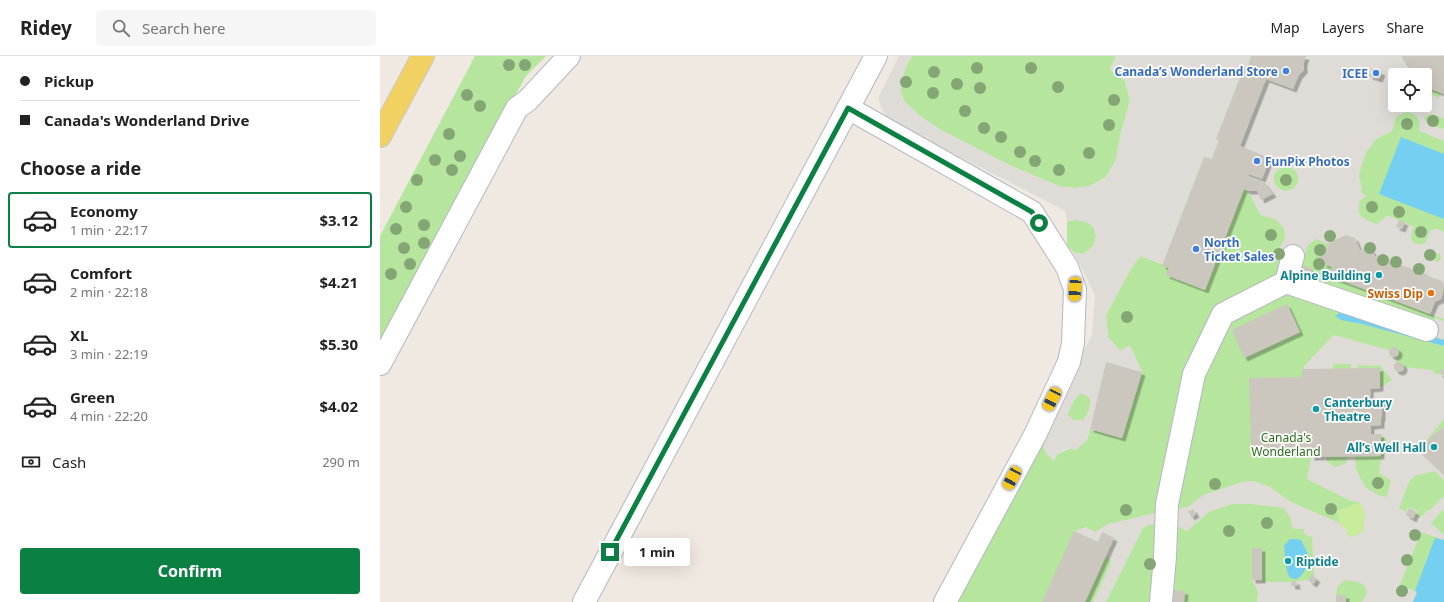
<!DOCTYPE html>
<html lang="en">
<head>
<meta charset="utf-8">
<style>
  body { margin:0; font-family:"Noto Sans",sans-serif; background:#f6f6f6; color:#222; height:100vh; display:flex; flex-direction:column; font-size:15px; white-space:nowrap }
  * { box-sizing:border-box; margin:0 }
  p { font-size:13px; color:#767676 }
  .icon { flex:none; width:22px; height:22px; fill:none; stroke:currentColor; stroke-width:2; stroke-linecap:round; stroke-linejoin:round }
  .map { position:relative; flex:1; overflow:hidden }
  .sheet { display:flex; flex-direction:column; background:#fff; width:380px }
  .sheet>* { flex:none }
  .guide { display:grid; align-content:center; height:88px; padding:0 20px; background:#fff }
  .buttons { position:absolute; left:1008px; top:12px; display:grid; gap:8px }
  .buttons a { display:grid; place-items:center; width:44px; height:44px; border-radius:4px; background:#fff; box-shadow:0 4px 16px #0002; font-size:20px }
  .end { position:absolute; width:18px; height:18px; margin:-9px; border:5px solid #0b8043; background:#fff; box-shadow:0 0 0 2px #fff }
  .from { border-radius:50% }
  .bubble { position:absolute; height:28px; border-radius:4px; background:#fff; box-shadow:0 4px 16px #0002; font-size:13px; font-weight:700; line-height:28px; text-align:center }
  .car { position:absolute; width:12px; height:24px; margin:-12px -6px; border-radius:5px; box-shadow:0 0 3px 1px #0007; background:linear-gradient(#f5c518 24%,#345 0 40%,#f5c518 0 76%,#345 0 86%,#f5c518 0) }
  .guide b { display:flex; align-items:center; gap:14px; height:38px; font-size:15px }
  .guide b+b { border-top:1px solid #e0e0e0 }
  .guide i { width:10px; height:10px; background:#222 }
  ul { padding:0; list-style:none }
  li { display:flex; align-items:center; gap:12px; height:56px; margin:0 8px 6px; padding:0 12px; border:2px solid transparent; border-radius:4px }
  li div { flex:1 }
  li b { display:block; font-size:15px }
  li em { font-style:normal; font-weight:700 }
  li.on { border-color:#0b8043 }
  li>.icon { width:36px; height:36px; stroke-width:1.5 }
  h2 { padding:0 20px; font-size:18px; line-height:48px }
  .pay { display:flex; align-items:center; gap:10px; height:44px; padding:0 20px; font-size:15px }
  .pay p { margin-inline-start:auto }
  .cta { display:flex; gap:8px; margin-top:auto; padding:8px 20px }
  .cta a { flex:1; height:46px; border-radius:4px; background:#0b8043; color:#fff; font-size:16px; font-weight:700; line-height:46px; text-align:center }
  header { display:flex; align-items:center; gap:24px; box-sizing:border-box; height:56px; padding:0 20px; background:#fff; border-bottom:1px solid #e0e0e0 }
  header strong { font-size:19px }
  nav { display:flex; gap:22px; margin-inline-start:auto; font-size:14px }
  .search { width:280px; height:36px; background:#f6f6f6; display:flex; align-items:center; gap:10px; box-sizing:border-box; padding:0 14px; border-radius:4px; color:#767676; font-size:15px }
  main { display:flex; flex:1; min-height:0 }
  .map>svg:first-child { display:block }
  .green { fill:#b6e59e; fill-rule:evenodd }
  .pitch { fill:#c9ec9a }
  .plaza { fill:#dfdcd8; fill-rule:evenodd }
  .water { fill:#75cff0 }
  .building { fill:#cbc7bf; filter:url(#shadow) }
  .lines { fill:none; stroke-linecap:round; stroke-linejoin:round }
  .minor-casing { stroke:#b4b7c1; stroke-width:24 }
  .major-casing { stroke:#c9c9c9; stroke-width:24 }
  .minor { stroke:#fff; stroke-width:22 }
  .major { stroke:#f2d163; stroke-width:22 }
  .tree { fill:#84a574 }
  .route { stroke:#0b8043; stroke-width:5 }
  .shop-dot { fill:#3f7fe0; stroke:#fff; stroke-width:1.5 }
  .culture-dot { fill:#0f9aa8; stroke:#fff; stroke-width:1.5 }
  .food-dot { fill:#e8710a; stroke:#fff; stroke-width:1.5 }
  .labels { text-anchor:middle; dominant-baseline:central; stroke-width:3.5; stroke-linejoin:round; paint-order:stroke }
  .shop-label { font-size:12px; font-weight:bold; fill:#366cbe; stroke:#fff; text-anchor:end }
  .culture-label { font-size:12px; font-weight:bold; fill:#0d838f; stroke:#fff; text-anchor:end }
  .food-label { font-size:12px; font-weight:bold; fill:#c56008; stroke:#fff; text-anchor:end }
  .park-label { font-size:12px; fill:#2c6e1b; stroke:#fff }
</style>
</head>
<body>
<header>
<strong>Ridey</strong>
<div class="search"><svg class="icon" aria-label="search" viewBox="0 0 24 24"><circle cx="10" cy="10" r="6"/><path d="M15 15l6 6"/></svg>Search here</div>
<nav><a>Map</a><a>Layers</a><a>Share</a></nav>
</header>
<main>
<section class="sheet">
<div class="guide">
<b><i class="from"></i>Pickup</b>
<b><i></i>Canada's Wonderland Drive</b>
</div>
<h2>Choose a ride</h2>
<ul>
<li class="on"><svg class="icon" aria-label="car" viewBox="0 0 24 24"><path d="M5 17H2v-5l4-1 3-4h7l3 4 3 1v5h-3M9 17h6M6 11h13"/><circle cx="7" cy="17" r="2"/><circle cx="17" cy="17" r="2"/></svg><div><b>Economy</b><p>1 min · 22:17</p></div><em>$3.12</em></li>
<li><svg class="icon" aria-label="car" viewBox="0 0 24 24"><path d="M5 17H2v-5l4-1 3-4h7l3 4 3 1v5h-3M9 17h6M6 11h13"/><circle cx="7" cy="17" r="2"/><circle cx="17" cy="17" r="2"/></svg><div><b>Comfort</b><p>2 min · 22:18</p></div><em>$4.21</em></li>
<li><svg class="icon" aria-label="car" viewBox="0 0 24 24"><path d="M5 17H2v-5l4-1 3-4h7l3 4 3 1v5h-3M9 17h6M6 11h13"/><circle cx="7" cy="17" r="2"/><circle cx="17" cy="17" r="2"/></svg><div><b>XL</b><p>3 min · 22:19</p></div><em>$5.30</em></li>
<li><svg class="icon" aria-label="car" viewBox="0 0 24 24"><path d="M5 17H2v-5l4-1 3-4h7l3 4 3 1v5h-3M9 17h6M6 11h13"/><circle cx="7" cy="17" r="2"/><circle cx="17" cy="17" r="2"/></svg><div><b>Green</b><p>4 min · 22:20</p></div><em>$4.02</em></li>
</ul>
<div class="pay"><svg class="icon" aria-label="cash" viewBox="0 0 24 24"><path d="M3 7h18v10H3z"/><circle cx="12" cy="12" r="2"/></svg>Cash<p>290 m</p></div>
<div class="cta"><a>Confirm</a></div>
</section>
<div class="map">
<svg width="1064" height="546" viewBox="0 0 1064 546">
  <defs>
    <filter id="shadow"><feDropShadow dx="3.5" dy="3.5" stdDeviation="0" flood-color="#0004"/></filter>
  </defs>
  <rect width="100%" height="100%" fill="#efe9e1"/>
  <g class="green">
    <polygon points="95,0 166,0 146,20 31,228 0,290 0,180"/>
    <polygon points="532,0 736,0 730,13 745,25 750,44 741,77 736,104 726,121 710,130 696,132 681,131 631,110 561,74 540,60 524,45 520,33 525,12"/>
    <path d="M871 0H1064V546H575L662 387 678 398 707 384 710 373 742 382 762 316 750 290 740 295 728 281 726 259 750 214 760 200 782 208 824 101 831 103 839 84 836 83 864 11 866 12ZM1015 19H1045V49H1015Z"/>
    <polygon points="696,164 707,166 714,172 716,180 714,189 704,198 694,197 687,189 687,165"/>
    <polygon points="700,337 708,340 711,344 709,355 704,364 694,364 687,359 694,344"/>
  </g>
  <polygon class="pitch" points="980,446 985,457 983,476 971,481 961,470 957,455"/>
  <g class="plaza">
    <path d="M519 0H532L525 12 520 33 524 45 540 60 561 74 631 110 681 131 696 132 710 130 726 121 736 103 741 77 750 44 745 25 730 13 736 0H871L867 13 863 12 836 83 839 84 832 103 824 101 783 208 760 200 750 214 726 259 728 281 740 295 750 289 762 316 726 306 707 384 696 394 688 392 678 398 674 405 666 397 662 387 568 546 712 279 715 239 694 197 704 198 714 189 716 180 714 172 707 166 696 164 687 165 685 155 678 151 510 65 502 53 498 42ZM700 337 708 340 711 345 709 355 704 364H694L687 359 694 344Z"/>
    <path d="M926 0H1021L1023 4 1032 7V19H1015V49H1045V36L1059 42 1061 37 1064 38V63L1053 58 1046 59 1044 62 1049 69 1064 73V85L1039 75 1040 67 1037 61 1033 58 1027 56 1016 61 1012 75 996 83 986 97 981 111 979 120 982 134 980 136 984 138 986 140 980 145 978 155 982 161 990 166 997 168 1007 160H1009L1034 171 1032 174 1031 183 1034 187 1039 188H1043L1046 186 1050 175 1053 173H1057L1064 176V232L992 200 995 191 994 189 990 187 986 189 984 196 981 195 979 191 970 187 950 189 936 183 928 189 922 205 899 193 905 182 904 172 895 163 883 160 880 158 868 135H877L881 144 893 138 885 127 869 120 860 90 886 23 913 33 919 19 924 14V6ZM992 12 1001 16 999 23 990 20ZM908 110 916 115 918 121V126L913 133 906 135 902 134 897 131 894 126V118L901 112ZM1050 195 1060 198 1061 203 1058 206 1048 202 1047 199 1048 197Z"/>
    <polygon points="1063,237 1064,237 1064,263 1050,258 1055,246 1061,243"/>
    <polygon points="1055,262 1064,265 1064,284 1045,278 1050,264 1054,266"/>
    <path d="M954 279 1009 294 1010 300 1016 301 1017 306 1014 309V312L1017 316H1022L1024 311 1052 314 1055 318H1059L1064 319V363L1046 385 1064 419V424L1055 415 1034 420 1029 426 1019 452 1026 456 1028 451 1038 455 1036 460 1040 462 1047 454 1049 455 1064 440V453L1051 467 1064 479V484L1041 476 1020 529 1037 536 1033 546H982L987 537 985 530 978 526 965 524 957 531 956 546H877L878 536 872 524H882V526H911L912 530H917L916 525 928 524 933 528 937 523 934 521 932 481 930 480 929 481 924 477V473H913L910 461 904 452 872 448H852L829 456 807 475 797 470 796 458 798 453 808 451 823 439 862 426 874 425 890 431 911 446 960 467 961 470 968 475 966 477 971 481 983 476 985 457 980 446 971 445 927 423 931 401H947V405L955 411 965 408 968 401 975 400 976 413 985 431 998 439 1007 441 1011 424 999 417 1001 403 1008 395 1009 387 1001 378H991V370L1001 369V362H1002V344L991 345 990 333 1000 332 1012 324 999 308 997 310 978 309 977 312 971 313V308H953V313L925 314 924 310ZM1029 452 1036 456 1033 463 1026 459Z"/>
    <polygon points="780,456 779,468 769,469 763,472 726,546 713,546 731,507 731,504 726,501 733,482 723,476 718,486 694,475 706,471 715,476 728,468"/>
  </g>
  <g class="water">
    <polygon points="1021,81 1064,98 1064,163 999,138"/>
    <polygon points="959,257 977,260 1064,284 1064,290 982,268 961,264 955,260"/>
    <polygon points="1055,482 1064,484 1064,546 1033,546 1037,536 1035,535"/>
    <path d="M910 483H916L921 484C923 489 927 494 928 499 930 507 920 530 910 521 905 516 905 496 904 490Z"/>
  </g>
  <g class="building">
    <polygon points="871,0 926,0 924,6 924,14 919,19 913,33 886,23 860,90 890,102 882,123 869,118 869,120 885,127 893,138 881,144 877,135 868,135 864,133 825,234 786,219 789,212 782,210 824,101 832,103 839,84 836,83 864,11 867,13"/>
    <polygon points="1021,0 1064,0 1064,38 1045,31 1045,19 1024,19 1029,8 1024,6"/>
    <polygon points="992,12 1002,16 999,23 989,20"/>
    <polygon points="1019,164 1025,166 1022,173 1016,171"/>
    <polygon points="966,179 975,182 980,194 986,192 992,194 995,200 1049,219 1048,220 1062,225 1064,229 1063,237 1061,243 1055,246 1050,258 952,221 953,220 949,219 952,211 943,208 944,204 939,202 942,194 948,191 947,188"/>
    <polygon points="922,209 933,213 930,220 919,216"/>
    <polygon points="907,248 920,276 864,302 852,274"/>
    <circle cx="1014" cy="296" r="5"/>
    <circle cx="1019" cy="311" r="5"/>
    <polygon points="726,306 762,316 742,382 710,373"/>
    <polygon points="1000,312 1000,332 990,333 991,345 1002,344 1002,362 1001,362 1001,369 991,370 991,378 1001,378 1001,400 931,401 931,393 871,395 869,322 922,321 922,313"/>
    <polygon points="1064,313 1064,319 1059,318 1061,314"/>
    <polygon points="1064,370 1064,419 1039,395 1055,376 1057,377"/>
    <polygon points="1029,452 1036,456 1033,463 1026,459"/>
    <polygon points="813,453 816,458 811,461 808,455"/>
    <polygon points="694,475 718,486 722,476 734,482 705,546 662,546"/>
    <rect x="872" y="492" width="10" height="32"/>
    <polygon points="932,519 937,523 933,528 928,524"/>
    <polygon points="916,525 917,530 912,530 911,526"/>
    <polygon points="790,534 805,535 804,546 789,546"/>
    <rect x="956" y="539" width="10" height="7"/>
  </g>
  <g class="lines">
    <g class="minor-casing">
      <g id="minor">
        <polyline points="468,52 652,156 687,211 695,233 693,287 689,306 655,379 565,546"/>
        <polyline points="906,226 1047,274"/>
        <polyline points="0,308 137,52 147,45 189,0"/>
        <polyline points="204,546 496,0"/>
        <polyline points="781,546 785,501 787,448 814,318 843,258 906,226 913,200"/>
      </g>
    </g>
    <g class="major-casing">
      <polyline id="major" points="0,80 43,0"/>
    </g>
    <use href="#minor" class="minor"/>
    <use href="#major" class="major"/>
  </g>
  <g class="tree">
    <circle cx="129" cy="9" r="6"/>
    <circle cx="145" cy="9" r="6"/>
    <circle cx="597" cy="12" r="6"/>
    <circle cx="651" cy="12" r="6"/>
    <circle cx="554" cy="16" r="6"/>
    <circle cx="526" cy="26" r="6"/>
    <circle cx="577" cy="28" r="6"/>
    <circle cx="678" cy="31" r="6"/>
    <circle cx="600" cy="32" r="6"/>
    <circle cx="553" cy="37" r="6"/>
    <circle cx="87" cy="39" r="6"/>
    <circle cx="734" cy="44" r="6"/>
    <circle cx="100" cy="50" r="6"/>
    <circle cx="585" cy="55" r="6"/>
    <circle cx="1053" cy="65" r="6"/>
    <circle cx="1027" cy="68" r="6"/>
    <circle cx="729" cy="69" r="6"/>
    <circle cx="604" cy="72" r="6"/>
    <circle cx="69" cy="78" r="6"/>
    <circle cx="621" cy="81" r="6"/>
    <circle cx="640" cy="96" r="6"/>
    <circle cx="709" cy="97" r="6"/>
    <circle cx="80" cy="100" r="6"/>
    <circle cx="55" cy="104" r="6"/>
    <circle cx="655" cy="105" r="6"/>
    <circle cx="72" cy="114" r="6"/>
    <circle cx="679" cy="114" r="6"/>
    <circle cx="37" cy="124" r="6"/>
    <circle cx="906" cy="124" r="6"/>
    <circle cx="26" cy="151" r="6"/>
    <circle cx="992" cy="151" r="6"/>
    <circle cx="1019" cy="156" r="6"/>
    <circle cx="44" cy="169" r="6"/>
    <circle cx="16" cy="173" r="6"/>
    <circle cx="1041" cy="176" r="6"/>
    <circle cx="891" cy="179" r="6"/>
    <circle cx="950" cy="180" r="6"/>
    <circle cx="44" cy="187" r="6"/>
    <circle cx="24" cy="192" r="6"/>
    <circle cx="990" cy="192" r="6"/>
    <circle cx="940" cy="194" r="6"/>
    <circle cx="899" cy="198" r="6"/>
    <circle cx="1050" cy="199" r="6"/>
    <circle cx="1003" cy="204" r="6"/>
    <circle cx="1016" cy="206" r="6"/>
    <circle cx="30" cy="208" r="6"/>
    <circle cx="939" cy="208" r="6"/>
    <circle cx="1039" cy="213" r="6"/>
    <circle cx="11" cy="218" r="6"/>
    <circle cx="747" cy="261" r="6"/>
    <circle cx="998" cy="427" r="6"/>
    <circle cx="835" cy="428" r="6"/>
    <circle cx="951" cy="453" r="6"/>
    <circle cx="746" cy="454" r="6"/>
    <circle cx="887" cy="467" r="6"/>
    <circle cx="849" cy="475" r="6"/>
    <circle cx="1035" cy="479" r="6"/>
    <circle cx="1027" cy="504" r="6"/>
    <circle cx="770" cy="508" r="6"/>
    <circle cx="1022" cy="535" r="6"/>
  </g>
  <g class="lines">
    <polyline class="route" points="230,496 468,52 652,156 659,167"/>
  </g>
  <g class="shop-dot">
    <circle cx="906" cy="15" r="4"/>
    <circle cx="996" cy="17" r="4"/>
    <circle cx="877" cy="105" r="4"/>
    <circle cx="816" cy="193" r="4"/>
  </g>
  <g class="culture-dot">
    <circle cx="999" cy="219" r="4"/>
    <circle cx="936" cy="353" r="4"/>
    <circle cx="1054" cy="391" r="4"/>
    <circle cx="908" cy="505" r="4"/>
  </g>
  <circle class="food-dot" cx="1051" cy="237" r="4"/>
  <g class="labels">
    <g class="shop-label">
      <text x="898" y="15">Canada’s Wonderland Store</text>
      <text x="988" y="17">ICEE</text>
      <text x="885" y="105" text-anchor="start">FunPix Photos</text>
      <text x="824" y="186" text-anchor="start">North<tspan x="824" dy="14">Ticket Sales</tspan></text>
    </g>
    <g class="culture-label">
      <text x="991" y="219">Alpine Building</text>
      <text x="944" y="346" text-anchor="start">Canterbury<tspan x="944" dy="14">Theatre</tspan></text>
      <text x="1046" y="391">All’s Well Hall</text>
      <text x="916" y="505" text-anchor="start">Riptide</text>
    </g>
    <g class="food-label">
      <text x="1043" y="237">Swiss Dip</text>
    </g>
    <g class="park-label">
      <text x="906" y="381">Canada's<tspan x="906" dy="14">Wonderland</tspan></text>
    </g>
  </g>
</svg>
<div class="buttons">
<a><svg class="icon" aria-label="locate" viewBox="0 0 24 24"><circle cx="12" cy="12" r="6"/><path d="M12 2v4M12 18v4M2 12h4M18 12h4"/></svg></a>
</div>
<i class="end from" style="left:659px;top:167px"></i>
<i class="end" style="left:230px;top:496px"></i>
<div class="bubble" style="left:244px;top:482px;width:66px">1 min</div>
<i class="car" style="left:695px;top:233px;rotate:183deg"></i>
<i class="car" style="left:672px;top:343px;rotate:207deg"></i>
<i class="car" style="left:632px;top:422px;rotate:208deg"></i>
</div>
</main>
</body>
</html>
